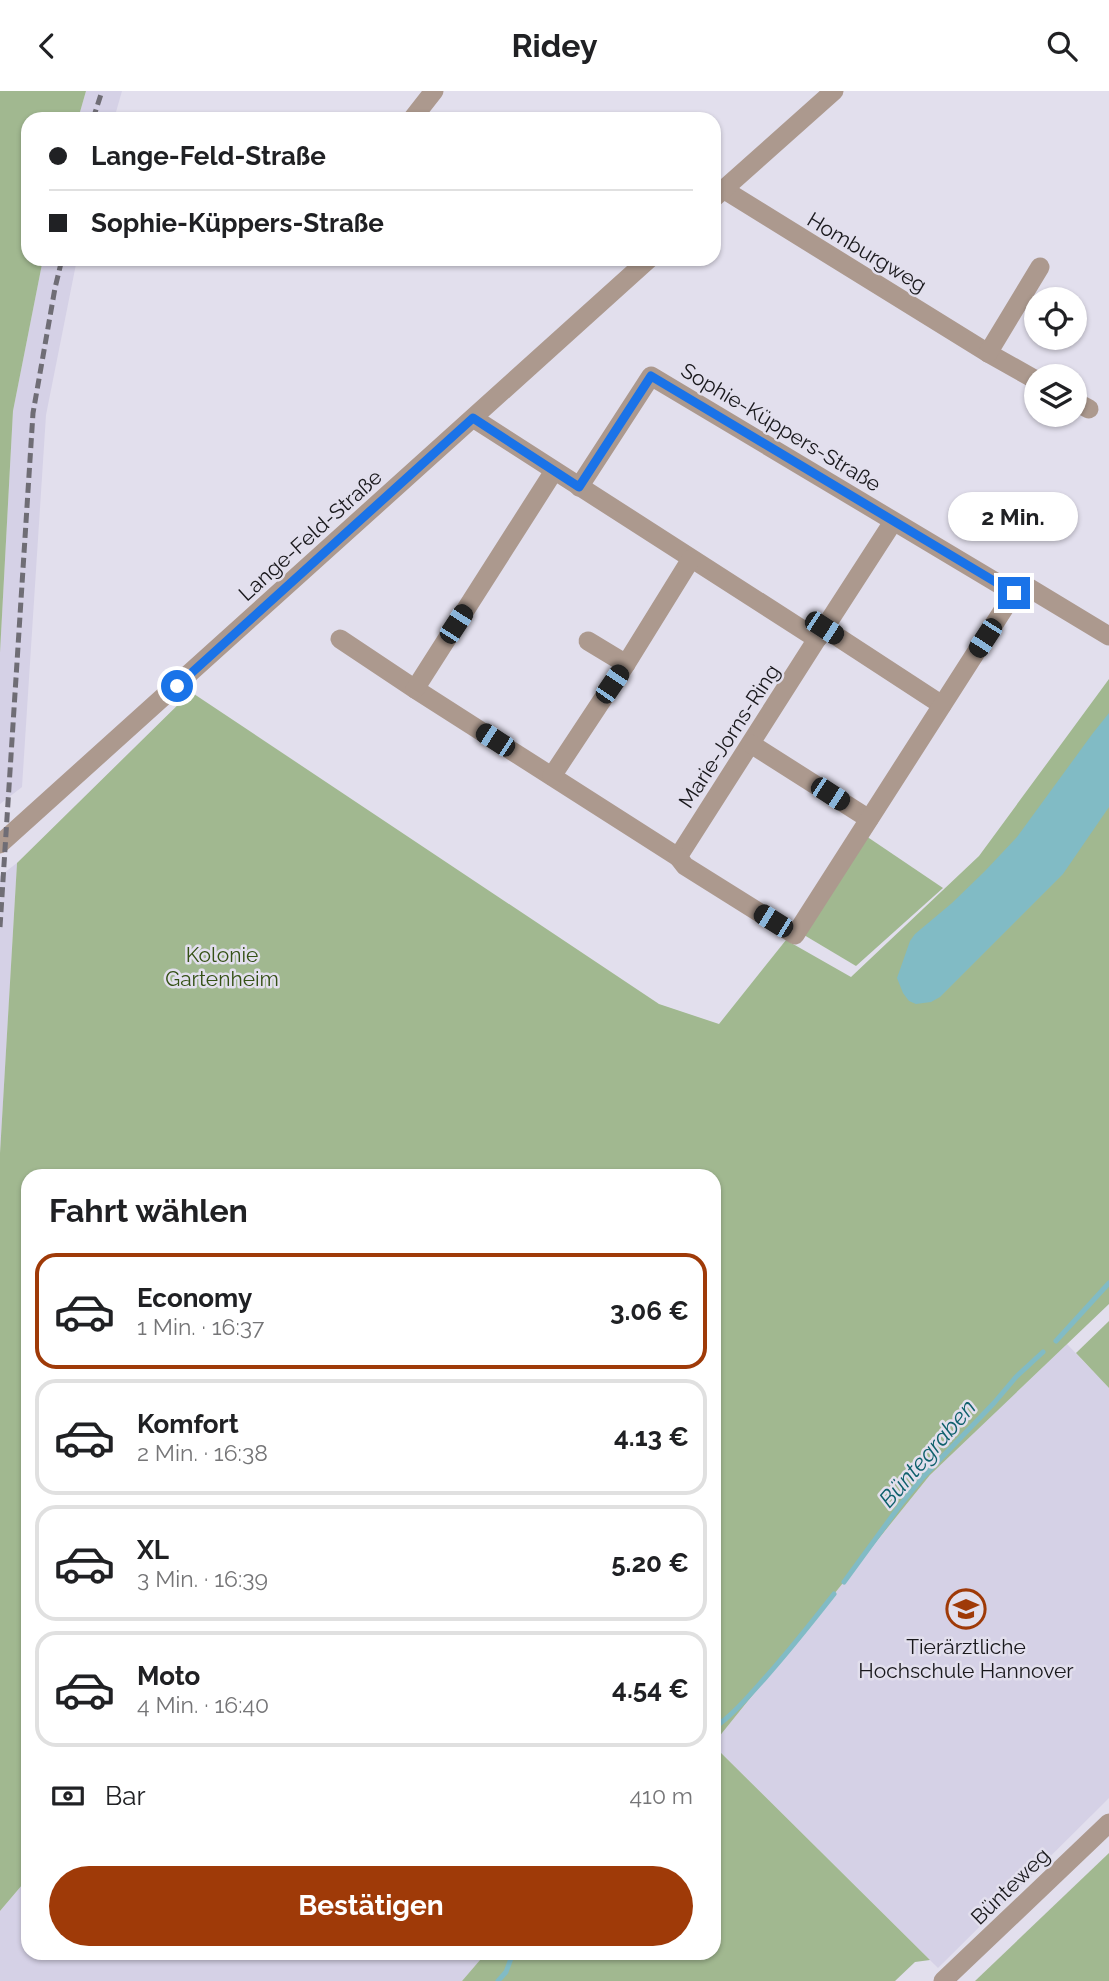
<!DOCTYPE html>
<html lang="de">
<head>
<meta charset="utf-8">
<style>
  body { margin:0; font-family:Raleway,sans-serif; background:#f2f2f2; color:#202124; height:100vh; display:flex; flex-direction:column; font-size:26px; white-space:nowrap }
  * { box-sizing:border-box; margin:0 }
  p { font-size:23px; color:#757577 }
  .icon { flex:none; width:38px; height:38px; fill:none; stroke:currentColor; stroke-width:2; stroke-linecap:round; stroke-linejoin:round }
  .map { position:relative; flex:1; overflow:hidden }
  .panel { position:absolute; left:21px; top:1078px; width:700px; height:791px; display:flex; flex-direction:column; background:#fff; border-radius:21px; box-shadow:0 2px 5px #0004 }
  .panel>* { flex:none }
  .hud { position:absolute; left:21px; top:21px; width:700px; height:154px; border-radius:21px; box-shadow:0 2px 5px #0004; display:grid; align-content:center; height:154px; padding:0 28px; background:#fff }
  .fabs { position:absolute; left:1024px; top:196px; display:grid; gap:14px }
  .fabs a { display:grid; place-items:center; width:63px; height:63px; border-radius:50%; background:#fff; box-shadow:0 2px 5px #0004; font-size:35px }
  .end { position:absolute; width:32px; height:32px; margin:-16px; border:9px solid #1a73e8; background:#fff; box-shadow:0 0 0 4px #fff }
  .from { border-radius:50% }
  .bubble { position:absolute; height:49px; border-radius:24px; background:#fff; box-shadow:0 2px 5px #0004; font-size:23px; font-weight:700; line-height:49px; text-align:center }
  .car { position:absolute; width:21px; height:42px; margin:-21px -10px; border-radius:9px; box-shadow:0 0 5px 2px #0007; background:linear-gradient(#222 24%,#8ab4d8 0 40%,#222 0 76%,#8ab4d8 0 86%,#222 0) }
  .hud b { display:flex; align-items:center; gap:24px; height:66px; font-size:26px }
  .hud b+b { border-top:2px solid #e0e0e0 }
  .hud i { width:18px; height:18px; background:#202124 }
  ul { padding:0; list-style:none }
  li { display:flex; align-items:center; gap:21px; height:116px; margin:0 14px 10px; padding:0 14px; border:4px solid #e0e0e0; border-radius:21px }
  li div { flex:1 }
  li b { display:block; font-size:26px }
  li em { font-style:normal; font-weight:700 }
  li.on { border-color:#9f3a08 }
  li>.icon { width:63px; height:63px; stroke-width:1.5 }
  h2 { padding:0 28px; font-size:32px; line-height:84px }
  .pay { display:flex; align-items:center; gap:18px; height:77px; padding:0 28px; font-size:26px }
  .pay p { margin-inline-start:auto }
  .button { display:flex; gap:14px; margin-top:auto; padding:14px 28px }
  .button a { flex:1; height:80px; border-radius:42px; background:#9f3a08; color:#fff; font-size:28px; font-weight:700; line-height:80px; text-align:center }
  header { display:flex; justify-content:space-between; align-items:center; height:91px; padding:0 28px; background:#fff; font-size:32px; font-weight:700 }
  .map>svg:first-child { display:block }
  .built { fill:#d5d1e6 }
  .green { fill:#a1b890 }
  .water { fill:#81bbc5 }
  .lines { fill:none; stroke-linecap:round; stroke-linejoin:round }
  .stream { stroke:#81bbc5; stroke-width:5 }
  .minor { stroke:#ac998e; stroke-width:19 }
  .rail { stroke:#6f6d75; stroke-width:5; stroke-dasharray:10 5; stroke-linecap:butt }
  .route { stroke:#1a73e8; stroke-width:9 }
  .labels { text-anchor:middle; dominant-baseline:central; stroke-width:5; stroke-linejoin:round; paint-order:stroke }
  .street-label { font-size:21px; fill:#19181c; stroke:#e2dfed }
  .park-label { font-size:21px; fill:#345015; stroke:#e2dfed }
  .poi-label { font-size:21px; fill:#19181c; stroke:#e2dfed }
  .water-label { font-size:23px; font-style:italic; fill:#0e606c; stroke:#e2dfed }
</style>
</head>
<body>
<header><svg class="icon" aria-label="back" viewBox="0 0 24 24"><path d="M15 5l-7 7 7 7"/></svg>Ridey<svg class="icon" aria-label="search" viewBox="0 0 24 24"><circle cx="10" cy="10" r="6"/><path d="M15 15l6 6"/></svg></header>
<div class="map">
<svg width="1109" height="1890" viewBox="0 0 1109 1890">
  <rect width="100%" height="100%" fill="#e2dfed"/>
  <g class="built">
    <polygon points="86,0 122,0 114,28 78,28"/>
    <polygon points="43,168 77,168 46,324 22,696 0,713 0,562 13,320"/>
    <polygon points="17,772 0,1062 0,785"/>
    <polygon points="1067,1253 1109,1297 1109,1707 938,1877 714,1655 714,1652 930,1384"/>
    <polygon points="28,1787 28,1862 486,1862 462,1890 0,1890 0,1820"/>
  </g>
  <g class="green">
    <polygon points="0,0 86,0 78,28 28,28 28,168 43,168 13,320 0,562"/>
    <polygon points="1109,588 1109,1213 930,1384 714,1652 714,1085 28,1085 28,1787 0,1820 0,1062 17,772 191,601 659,913 719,933 786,849 851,886 979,765"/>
    <polygon points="866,745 943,797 856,875 804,844"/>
    <polygon points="1109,1230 1109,1297 1076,1262"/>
    <polygon points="714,1655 930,1869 915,1871 895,1890 462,1890 486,1862 714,1862"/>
    <polygon points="1109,1762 1109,1890 975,1890"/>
  </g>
  <polygon class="water" points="1109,622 1109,716 1063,783 940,906 931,911 916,913 909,910 903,902 897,887 910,850 915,843 952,812 985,780 1017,746 1093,642"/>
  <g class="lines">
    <g class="stream">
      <polyline points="1056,1250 1109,1192"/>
      <polyline points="844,1491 901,1413 923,1386 994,1312 1016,1286 1043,1261"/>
      <path d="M714 1637C733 1624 749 1605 765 1587 789 1560 812 1531 834 1503"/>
      <polyline points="498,1890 506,1881 513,1862"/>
    </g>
    <g class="minor">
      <polyline points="412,28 434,0"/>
      <polyline points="723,98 988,262 1036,289"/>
      <polyline points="715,106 834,0"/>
      <polyline points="988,262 1040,176"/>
      <polyline points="1074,310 1089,318"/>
      <polyline points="579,396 651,285 1014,502 1026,495 1109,545"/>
      <polyline points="824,537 942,614"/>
      <polyline points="818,547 893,431"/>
      <polyline points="340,548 415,598 678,766 817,548 473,327"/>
      <polyline points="588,550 626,573"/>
      <polyline points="415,598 554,380"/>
      <polyline points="751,653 869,728"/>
      <polyline points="552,685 626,573 691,468"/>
      <polyline points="0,753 649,168"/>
      <polyline points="678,766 685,775 795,844 1014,502"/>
      <polyline points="943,1890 1109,1732"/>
    </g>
    <g class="rail">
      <polyline points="93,28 102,0"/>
      <polyline points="0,836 33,322 55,197 62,168"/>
    </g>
  </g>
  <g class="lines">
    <polyline class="route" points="177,595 473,327 579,396 651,285 1014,502"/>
  </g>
  <defs>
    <g id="university-ring" transform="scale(2.0125)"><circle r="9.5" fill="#e2dfed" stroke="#9f3a08" stroke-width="1.5"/><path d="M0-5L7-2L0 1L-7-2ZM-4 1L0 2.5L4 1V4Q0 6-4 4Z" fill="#9f3a08"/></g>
  </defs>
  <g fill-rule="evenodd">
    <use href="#university-ring" x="966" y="1518"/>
  </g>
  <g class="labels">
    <g class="street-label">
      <text transform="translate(867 161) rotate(31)">Homburgweg</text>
      <text transform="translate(781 336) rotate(31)">Sophie-Küppers-Straße</text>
      <text transform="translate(310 444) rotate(-42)">Lange-Feld-Straße</text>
      <text transform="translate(729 645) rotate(-57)">Marie-Jorns-Ring</text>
      <text transform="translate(1010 1795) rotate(-44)">Bünteweg</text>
    </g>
    <g class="park-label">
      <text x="222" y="863">Kolonie<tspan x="222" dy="24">Gartenheim</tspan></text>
    </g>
    <g class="poi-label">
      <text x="966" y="1555">Tierärztliche<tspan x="966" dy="24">Hochschule Hannover</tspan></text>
    </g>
    <g class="water-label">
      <text transform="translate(927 1362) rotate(-49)">Büntegraben</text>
    </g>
  </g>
</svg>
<div class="fabs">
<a><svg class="icon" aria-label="locate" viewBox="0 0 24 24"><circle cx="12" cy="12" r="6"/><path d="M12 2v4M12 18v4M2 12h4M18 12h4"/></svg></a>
<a><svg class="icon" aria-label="layers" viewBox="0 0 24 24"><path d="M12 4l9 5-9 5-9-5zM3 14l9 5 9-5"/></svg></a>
</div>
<i class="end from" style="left:177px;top:595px"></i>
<i class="end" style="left:1014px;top:502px"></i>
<div class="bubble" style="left:948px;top:401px;width:130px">2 Min.</div>
<i class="car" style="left:456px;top:533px;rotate:33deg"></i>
<i class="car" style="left:824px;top:537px;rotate:123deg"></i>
<i class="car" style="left:985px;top:547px;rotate:213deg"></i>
<i class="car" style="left:612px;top:593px;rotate:34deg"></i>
<i class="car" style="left:495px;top:649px;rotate:303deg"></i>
<i class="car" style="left:830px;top:703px;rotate:123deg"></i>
<i class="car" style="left:773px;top:830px;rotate:302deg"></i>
<div class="hud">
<b><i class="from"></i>Lange-Feld-Straße</b>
<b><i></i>Sophie-Küppers-Straße</b>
</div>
<section class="panel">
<h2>Fahrt wählen</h2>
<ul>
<li class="on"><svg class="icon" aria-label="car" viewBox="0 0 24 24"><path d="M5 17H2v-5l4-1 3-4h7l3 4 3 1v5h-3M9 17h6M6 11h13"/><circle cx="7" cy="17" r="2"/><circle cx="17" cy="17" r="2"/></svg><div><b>Economy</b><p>1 Min. · 16:37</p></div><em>3.06 €</em></li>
<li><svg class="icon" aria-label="car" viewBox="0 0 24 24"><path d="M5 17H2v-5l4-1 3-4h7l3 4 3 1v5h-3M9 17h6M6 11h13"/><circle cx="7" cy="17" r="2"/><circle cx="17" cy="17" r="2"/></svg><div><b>Komfort</b><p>2 Min. · 16:38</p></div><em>4.13 €</em></li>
<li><svg class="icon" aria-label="car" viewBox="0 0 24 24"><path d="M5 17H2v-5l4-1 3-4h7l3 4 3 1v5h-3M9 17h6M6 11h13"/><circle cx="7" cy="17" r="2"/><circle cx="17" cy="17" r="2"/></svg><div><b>XL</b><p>3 Min. · 16:39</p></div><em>5.20 €</em></li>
<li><svg class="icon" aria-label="car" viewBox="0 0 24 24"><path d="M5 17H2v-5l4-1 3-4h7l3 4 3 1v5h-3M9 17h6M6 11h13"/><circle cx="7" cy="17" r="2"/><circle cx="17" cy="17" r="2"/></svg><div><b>Moto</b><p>4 Min. · 16:40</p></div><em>4.54 €</em></li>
</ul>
<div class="pay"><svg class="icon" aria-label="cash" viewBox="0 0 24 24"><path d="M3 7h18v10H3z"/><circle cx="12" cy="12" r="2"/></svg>Bar<p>410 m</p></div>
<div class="button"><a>Bestätigen</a></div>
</section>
</div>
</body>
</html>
